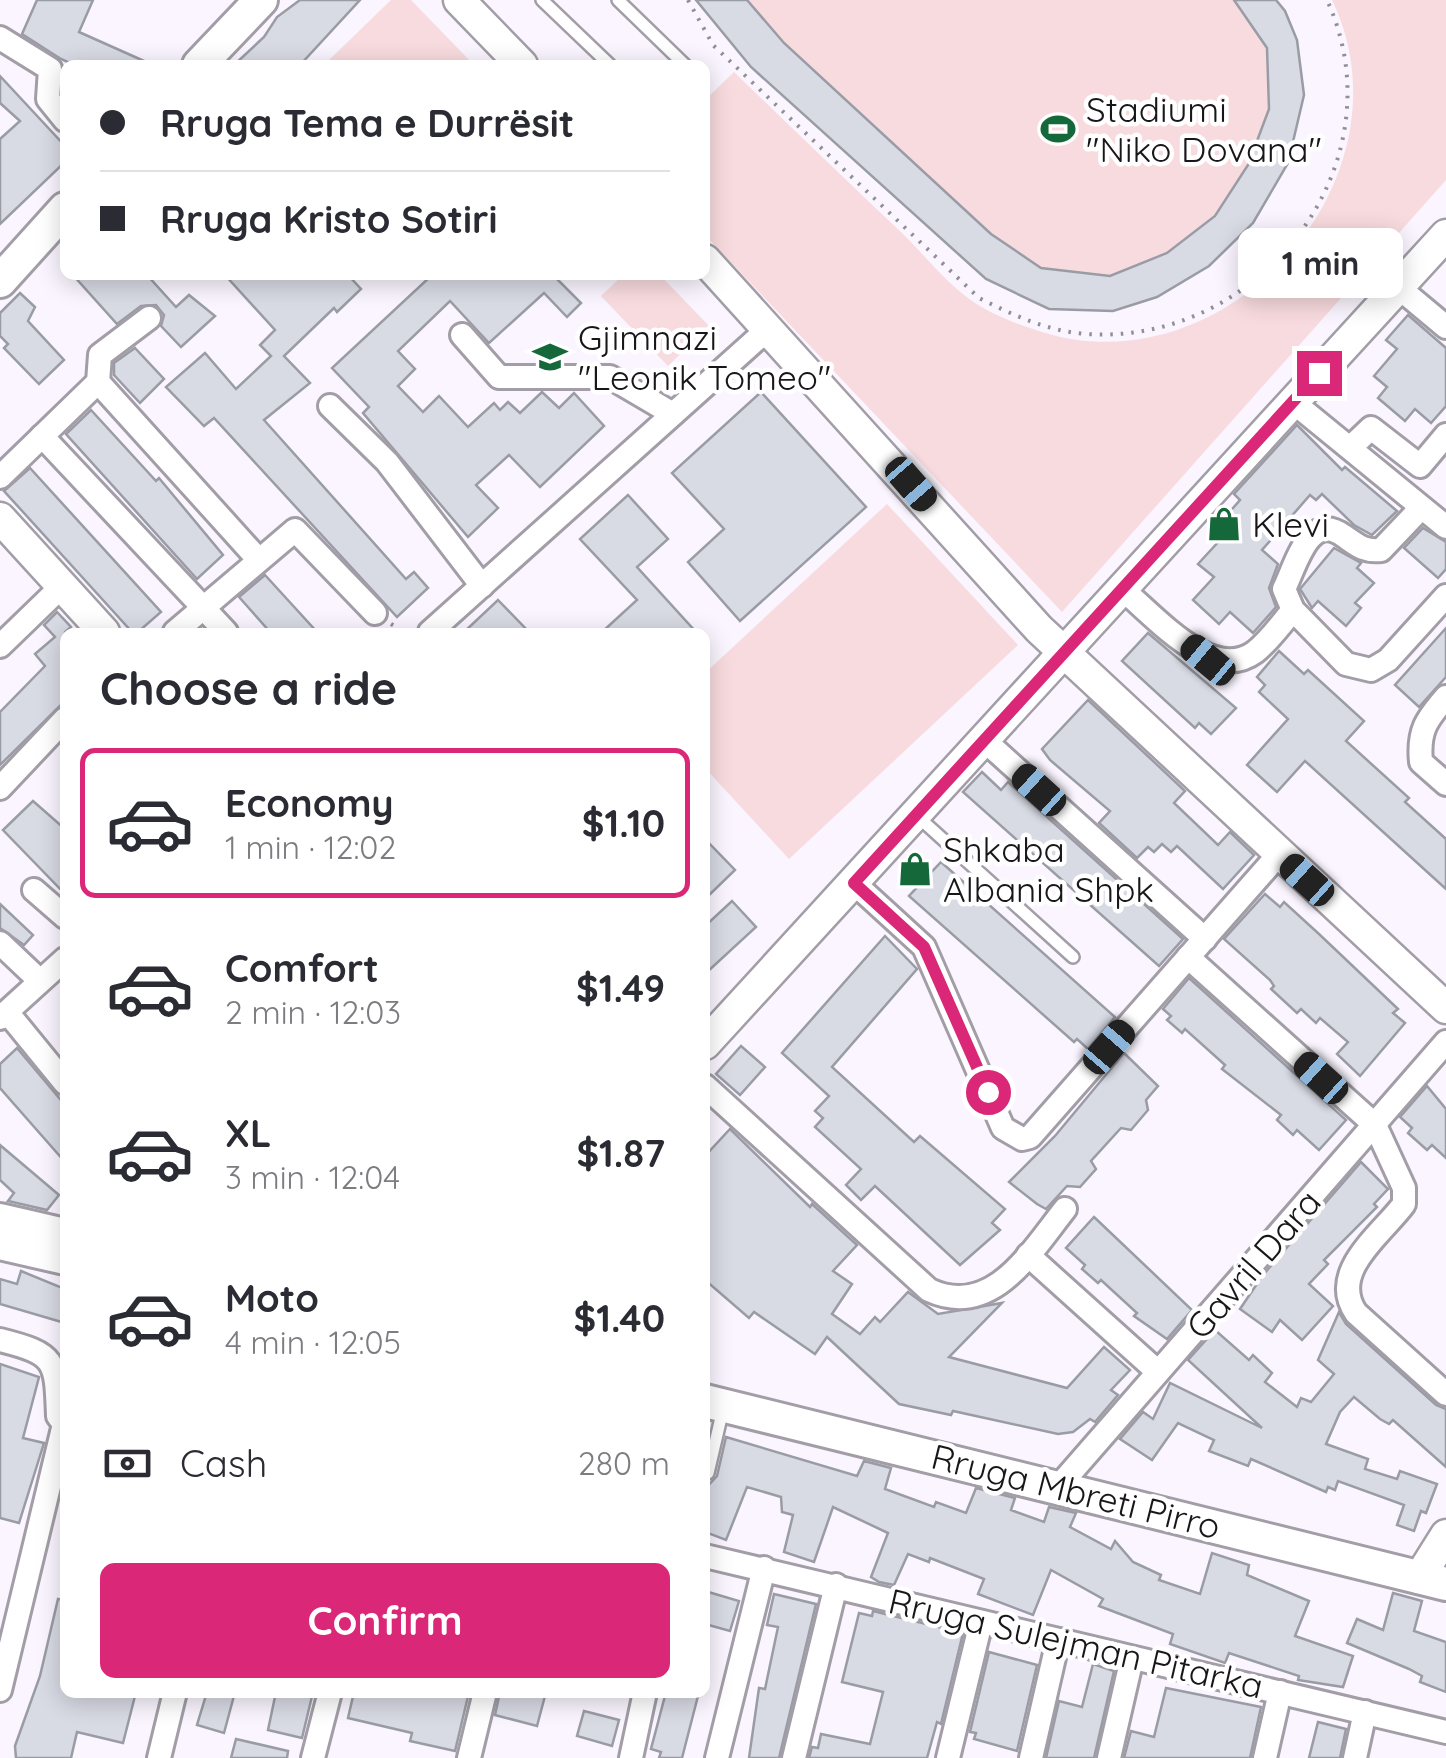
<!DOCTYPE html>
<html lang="en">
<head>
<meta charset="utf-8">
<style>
  body { margin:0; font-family:Quicksand,sans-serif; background:#f2f2f3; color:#2b2b33; height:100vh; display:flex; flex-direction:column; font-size:38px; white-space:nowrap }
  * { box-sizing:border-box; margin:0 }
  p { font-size:32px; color:#7c7c81 }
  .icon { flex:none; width:55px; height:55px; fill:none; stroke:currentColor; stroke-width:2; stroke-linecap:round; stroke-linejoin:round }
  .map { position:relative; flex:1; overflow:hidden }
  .side { position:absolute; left:60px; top:628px; width:650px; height:1070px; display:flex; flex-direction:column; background:#fff; border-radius:15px; box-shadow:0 5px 25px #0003 }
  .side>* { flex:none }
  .top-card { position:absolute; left:60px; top:60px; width:650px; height:220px; border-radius:15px; box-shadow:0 5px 25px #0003; display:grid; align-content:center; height:220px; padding:0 40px; background:#fff }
  .end { position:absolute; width:45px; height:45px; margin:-22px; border:12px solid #db2777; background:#fff; box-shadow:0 0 0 5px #fff }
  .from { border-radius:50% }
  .bubble { position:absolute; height:70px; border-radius:15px; background:#fff; box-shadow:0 5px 25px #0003; font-size:32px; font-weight:700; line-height:70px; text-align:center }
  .car { position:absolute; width:30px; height:60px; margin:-30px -15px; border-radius:12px; box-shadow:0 0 8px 2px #0007; background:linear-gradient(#222 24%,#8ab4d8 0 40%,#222 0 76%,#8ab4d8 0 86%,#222 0) }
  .top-card b { display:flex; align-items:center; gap:35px; height:95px; font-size:38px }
  .top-card b+b { border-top:2px solid #e1e1e2 }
  .top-card i { width:25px; height:25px; background:#2b2b33 }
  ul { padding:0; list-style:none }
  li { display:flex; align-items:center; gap:30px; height:150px; margin:0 20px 15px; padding:0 20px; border:5px solid transparent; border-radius:15px }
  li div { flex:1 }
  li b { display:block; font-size:38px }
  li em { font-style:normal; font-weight:700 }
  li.selected { border-color:#db2777 }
  li>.icon { width:90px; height:90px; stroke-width:1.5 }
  h2 { padding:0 40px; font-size:45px; line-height:120px }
  .pay { display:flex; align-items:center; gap:25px; height:110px; padding:0 40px; font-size:38px }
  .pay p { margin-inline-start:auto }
  .action { display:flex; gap:20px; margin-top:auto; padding:20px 40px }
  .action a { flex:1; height:115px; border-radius:15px; background:#db2777; color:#fff; font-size:40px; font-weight:700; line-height:115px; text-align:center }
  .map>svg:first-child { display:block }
  .green { fill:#f8dbde }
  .building { fill:#d8dae4; stroke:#9a9ca5; stroke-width:2.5 }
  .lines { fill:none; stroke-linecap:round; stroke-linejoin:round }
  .service-casing { stroke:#a29da6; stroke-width:16 }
  .minor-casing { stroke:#a29da6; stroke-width:28 }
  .tertiary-casing { stroke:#a29da6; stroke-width:35 }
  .secondary-casing { stroke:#a29da6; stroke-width:38 }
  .path { stroke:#928e95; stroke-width:4; stroke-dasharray:2.5 8; stroke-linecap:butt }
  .service { stroke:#fff; stroke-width:11 }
  .minor { stroke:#fff; stroke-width:22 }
  .tertiary { stroke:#fff; stroke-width:30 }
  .secondary { stroke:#fff; stroke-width:32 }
  .route { stroke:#db2777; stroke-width:12 }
  .labels { text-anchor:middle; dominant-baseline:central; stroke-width:9; stroke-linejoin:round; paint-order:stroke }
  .poi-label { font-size:35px; fill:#181619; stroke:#fff; text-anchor:start }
  .street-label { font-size:35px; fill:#181619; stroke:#fff }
</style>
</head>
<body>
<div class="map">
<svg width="1446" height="1758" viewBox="0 0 1446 1758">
  <rect width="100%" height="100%" fill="#faf5fe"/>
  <g class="green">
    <polygon points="391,0 411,0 474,65 324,65"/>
    <polygon points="698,0 1276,0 1304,95 1288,163 1253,223 1209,266 1157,297 1113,311 1049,309"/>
    <path d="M1332 0H1446V180L1062 612 705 235V100L734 72C791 127 847 181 904 235 926 257 949 286 975 303 995 316 1022 326 1045 333 1231 388 1417 176 1332 0Z"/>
    <polygon points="623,275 660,275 709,326 668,366 601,296"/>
    <polygon points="887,504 1018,645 789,859 705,768 705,673"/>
  </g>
  <g class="building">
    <polygon points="37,0 93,0 79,32 153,65 74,65 61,59 22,34"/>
    <polygon points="300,0 360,0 300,65 234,65 264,37 277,17"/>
    <polygon points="696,0 747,0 784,43 991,234 1041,268 1110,276 1167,253 1215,216 1248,165 1269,109 1267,48 1234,0 1276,0 1285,11 1297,40 1304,95 1288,163 1253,223 1209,266 1157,297 1113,311 1049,309 986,279 751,67"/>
    <polygon points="0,76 65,146 65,162 0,224 0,139 20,121 0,103"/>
    <polygon points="73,275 147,275 176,307 189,295 215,316 181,347 161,326 164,315 156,305 141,306 117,324"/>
    <polygon points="225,275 348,275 361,289 337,312 334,308 284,356 310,383 264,420 406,579 414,572 428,588 397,617 214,418 204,426 166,387 205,353 236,389 271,356 260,345 275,330"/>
    <polygon points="432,275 564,275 558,280 581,303 567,317 544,293 489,343 450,301 398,351 415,369 398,386 423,412 439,396 468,427 494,403 500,410 508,402 520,413 542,392 559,408 574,393 604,426 540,487 509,455 476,485 498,508 468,537 363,413 369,407 332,368"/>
    <polygon points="20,293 35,307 28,321 64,360 39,384 4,348 8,344 0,336 0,313"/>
    <polygon points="1408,315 1446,348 1446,406 1431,423 1415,409 1405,421 1378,398 1387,387 1374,376 1397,349 1386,340"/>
    <polygon points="135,348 164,379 140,403 114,375 114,363"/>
    <polygon points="761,392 866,507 740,621 688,562 724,529 672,473"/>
    <polygon points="91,410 156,481 159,478 223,555 197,579 66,434"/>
    <polygon points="1297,425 1342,470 1345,467 1397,511 1372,535 1354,525 1322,494 1316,500 1310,495 1262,550 1278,564 1269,588 1276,607 1253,633 1230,612 1219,624 1193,600 1214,577 1198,564 1220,540 1212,532 1240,500 1234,494"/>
    <polygon points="30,468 161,612 138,632 132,632 4,491"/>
    <polygon points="628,495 668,539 637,567 696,632 602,632 637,600 580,539"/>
    <polygon points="1423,528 1446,542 1446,569 1438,578 1404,548"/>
    <polygon points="1334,548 1361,563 1357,568 1374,583 1355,603 1361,608 1346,626 1318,601 1312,608 1300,589"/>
    <polygon points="265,575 317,632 270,632 239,597"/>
    <polygon points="498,600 529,632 464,632"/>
    <polygon points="57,612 71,627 65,632 65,701 0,765 0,712 45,666 35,654 55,637 44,625"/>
    <polygon points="1446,628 1446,677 1419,707 1395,685"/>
    <polygon points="1148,633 1236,708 1211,734 1199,723 1195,728 1122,661"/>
    <polygon points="1279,651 1304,674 1308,670 1364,721 1346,741 1409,798 1405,802 1446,839 1446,889 1305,761 1277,792 1247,765 1288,719 1259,692 1265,685 1257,677"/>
    <polygon points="1088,700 1185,791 1174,803 1218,845 1230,832 1254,855 1223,889 1177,846 1171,852 1162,844 1154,852 1148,847 1137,858 1099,823 1110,811 1050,760 1042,749"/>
    <polygon points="982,772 1001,790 1008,782 1183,939 1159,966 963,792"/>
    <polygon points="33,801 65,829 65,894 3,830"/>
    <polygon points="705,839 735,870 705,899"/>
    <polygon points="941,862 1115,1017 1088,1049 1077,1039 1074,1042 909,896"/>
    <polygon points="1265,894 1280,907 1284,902 1319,934 1398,1009 1393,1013 1405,1023 1360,1076 1337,1054 1348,1042 1320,1018 1316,1023 1301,1009 1297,1013 1271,989 1274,986 1270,980 1224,939"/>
    <polygon points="732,901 756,927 705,974 705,926"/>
    <polygon points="0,904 33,935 24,945 0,928"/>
    <polygon points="885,936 917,969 832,1067 914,1142 920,1136 1005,1209 992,1223 1000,1230 960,1265 875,1186 861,1200 846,1185 861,1169 815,1127 823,1118 815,1111 829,1096 782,1053"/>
    <polygon points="1189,978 1346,1120 1319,1150 1297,1130 1293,1135 1277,1120 1281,1115 1222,1069 1225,1065 1185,1029 1182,1033 1167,1020 1171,1016 1163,1009"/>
    <polygon points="741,1046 765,1067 740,1095 716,1074"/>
    <polygon points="17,1048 65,1105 65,1162 0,1088 0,1064"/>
    <polygon points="1124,1053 1158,1086 1146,1100 1148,1110 1131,1130 1121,1128 1091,1161 1096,1169 1080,1187 1067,1186 1046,1209 1037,1204 1009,1182 1055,1136"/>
    <polygon points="1427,1086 1446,1109 1446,1158 1432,1145 1427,1150 1408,1133 1412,1128 1400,1117"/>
    <polygon points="730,1129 810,1207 812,1204 857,1245 833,1271 852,1284 832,1314 860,1334 875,1317 880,1322 908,1292 938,1314 1002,1303 949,1357 1067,1388 1104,1347 1130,1370 1111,1390 1118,1395 1095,1422 1090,1419 1073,1432 1058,1434 953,1411 951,1415 899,1404 827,1337 815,1354 754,1312 749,1318 705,1280 705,1156"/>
    <polygon points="0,1145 59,1195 47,1210 8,1201 14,1193 0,1180"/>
    <polygon points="1361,1162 1388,1189 1374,1204 1377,1207 1324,1260 1328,1264 1309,1284 1333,1306 1302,1340 1280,1320 1272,1332 1240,1309 1263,1275"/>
    <polygon points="1094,1217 1192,1310 1167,1339 1134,1316 1137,1313 1101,1280 1098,1283 1082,1269 1085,1265 1066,1248"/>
    <polygon points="21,1271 65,1289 65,1323 0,1304 0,1279 17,1284"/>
    <polygon points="1339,1312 1346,1324 1436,1405 1446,1409 1446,1467 1393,1420 1389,1424 1380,1419 1354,1397 1340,1412 1326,1444 1368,1459 1365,1469 1397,1479 1400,1471 1437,1484 1426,1513 1421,1511 1414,1531 1397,1525 1404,1505 1338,1481 1335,1490 1328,1487 1326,1492 1251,1459 1248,1466 1209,1451 1214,1440 1178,1423 1152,1460 1120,1439 1143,1412 1153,1419 1170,1383 1262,1428 1188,1360 1215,1330 1249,1360 1253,1355 1272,1373 1265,1382 1297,1407 1301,1398 1311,1402 1334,1374 1318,1360"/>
    <polygon points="0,1364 39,1377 23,1438 44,1443 19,1523 0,1518"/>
    <polygon points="726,1437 857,1476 864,1461 891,1468 885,1489 934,1507 936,1502 966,1513 976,1488 1015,1498 1011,1510 1044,1522 1049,1507 1076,1513 1070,1527 1111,1549 1115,1541 1133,1562 1161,1575 1159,1580 1200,1594 1212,1553 1249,1565 1247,1575 1309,1601 1295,1636 1353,1656 1343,1687 1298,1680 1299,1676 1229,1653 1225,1663 1170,1644 1173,1634 1099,1606 1103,1599 1051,1570 1033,1615 978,1594 984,1579 930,1558 929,1562 908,1554 894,1585 879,1582 871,1577 888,1533 833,1507 814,1562 784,1552 793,1515 782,1512 781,1497 747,1487 726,1540 705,1532 705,1489 717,1476"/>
    <polygon points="705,1591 739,1601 730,1631 705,1624"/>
    <polygon points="1393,1593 1422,1601 1414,1631 1446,1642 1446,1692 1420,1682 1422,1676 1409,1669 1347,1643 1357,1619 1383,1630"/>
    <polygon points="774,1594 816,1604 779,1758 749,1758 759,1688 765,1689 778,1627 767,1625"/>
    <polygon points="58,1599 65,1600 65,1692 136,1692 123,1743 77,1732 71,1758 16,1758 15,1746 40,1676"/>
    <polygon points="873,1611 963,1633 941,1724 937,1722 927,1758 809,1758 812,1747 818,1748 821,1734 870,1744 883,1692 842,1682 859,1613 872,1616"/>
    <polygon points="989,1652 1037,1665 1017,1751 974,1739 976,1733 970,1732"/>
    <polygon points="1093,1664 1114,1671 1094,1758 1046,1758 1059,1701 1082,1707"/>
    <polygon points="1166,1688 1261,1707 1250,1758 1124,1758 1131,1731 1154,1737"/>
    <polygon points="207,1692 235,1692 224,1733 197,1725"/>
    <polygon points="276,1692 313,1692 302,1738 268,1730"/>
    <polygon points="354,1692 469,1692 455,1751 410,1741 412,1733 348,1718"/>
    <polygon points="500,1692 546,1692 537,1726 495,1715"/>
    <polygon points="666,1692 699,1692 682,1758 659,1758 661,1752 651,1749"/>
    <polygon points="584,1711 619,1720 612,1746 577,1736"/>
    <polygon points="1318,1722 1346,1729 1340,1758 1309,1758"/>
    <polygon points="236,1739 288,1751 287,1758 231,1758"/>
  </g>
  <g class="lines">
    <g class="service-casing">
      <g id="service">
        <polyline points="542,0 610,65"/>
        <polyline points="618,0 685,65"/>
        <polyline points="916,815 1073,957"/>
        <polyline points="708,1473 723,1409"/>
      </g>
    </g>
    <g class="minor-casing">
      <g id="minor">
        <polyline points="0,38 50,69 48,99 65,120"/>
        <polyline points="1398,287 1446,327"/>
        <polyline points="462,335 499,377 610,377 673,414"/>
        <polyline points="98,382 258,559"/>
        <polyline points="1293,402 1446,527"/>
        <polyline points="330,406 387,462 482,586"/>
        <polyline points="42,436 226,632"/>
        <polyline points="1350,448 1371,428 1420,466 1446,435"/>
        <polyline points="0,477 98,382 100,355 149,318"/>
        <path d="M1421 508 1381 550C1364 552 1357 545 1344 536 1309 510 1296 565 1284 589L1293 610 1346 664 1371 670 1388 660 1446 596"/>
        <path d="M1122 589C1155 616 1212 684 1255 652 1269 641 1281 624 1293 610"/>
        <polyline points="175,632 295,530 375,613"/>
        <polyline points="430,632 768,329"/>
        <polyline points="0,646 62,586"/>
        <path d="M1446 697C1426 720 1418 731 1421 762L1446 784"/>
        <polyline points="984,740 1205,939"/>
        <polyline points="0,788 65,719"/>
        <polyline points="854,883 924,947 1003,1128 1022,1139 1030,1137 1279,854"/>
        <polyline points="34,890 65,917"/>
        <polyline points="0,943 39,980"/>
        <path d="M1188 957 1375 1125 1404 1188V1204C1380 1236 1328 1272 1356 1313L1446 1394"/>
        <polyline points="7,1012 65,1083"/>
        <polyline points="0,1018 65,959"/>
        <path d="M705 1086 929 1290C992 1319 1030 1253 1065 1209"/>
        <polyline points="1028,1255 1158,1372"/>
        <path d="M0 1340C56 1354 56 1360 58 1416L65 1425"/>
        <polyline points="1059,1486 1446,1042"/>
        <polyline points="705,1556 1446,1732"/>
        <polyline points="0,1690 64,1424"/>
        <polyline points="159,1758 175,1692"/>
        <polyline points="313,1758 330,1692"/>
        <polyline points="469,1758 485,1692"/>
        <polyline points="631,1758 645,1692"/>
        <polyline points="717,1758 764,1568"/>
        <polyline points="794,1758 836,1585"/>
        <polyline points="948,1758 981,1622"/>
        <polyline points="1031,1758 1058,1640"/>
        <polyline points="1109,1758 1132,1658"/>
        <polyline points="1265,1758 1280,1692"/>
        <polyline points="1355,1758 1365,1712"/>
      </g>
    </g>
    <g class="tertiary-casing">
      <g id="tertiary">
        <polyline points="459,0 522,65"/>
        <polyline points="705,260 1039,629 1446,1008"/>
        <polyline points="0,518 104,632"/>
        <polyline points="705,1044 1446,235"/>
        <polyline points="1419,1578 1446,1535"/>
      </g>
    </g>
    <g class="secondary-casing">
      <g id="secondary">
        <polyline points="199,65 261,0"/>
        <polyline points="0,281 65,209"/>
        <polyline points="0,1220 65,1235"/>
        <polyline points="0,1243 65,1258"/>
        <polyline points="705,1401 1446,1584"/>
      </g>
    </g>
    <g class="path">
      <path d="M688 0 713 45 979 298C1013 315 1047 331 1086 334 1260 346 1402 164 1327 0"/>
      <polyline points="391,624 404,632"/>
    </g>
    <use href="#service" class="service"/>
    <use href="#minor" class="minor"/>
    <use href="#tertiary" class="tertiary"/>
    <use href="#secondary" class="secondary"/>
  </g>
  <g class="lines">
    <polyline class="route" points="988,1092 924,947 854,883 1319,373"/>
  </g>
  <defs>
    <g id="stadium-bare" transform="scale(2.7)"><path d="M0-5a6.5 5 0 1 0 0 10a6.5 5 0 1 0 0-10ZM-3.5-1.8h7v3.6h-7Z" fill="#14683a" stroke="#fff" stroke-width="2.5" paint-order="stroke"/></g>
    <g id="school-bare" transform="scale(2.7)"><path d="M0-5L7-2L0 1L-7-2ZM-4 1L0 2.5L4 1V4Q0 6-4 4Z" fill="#14683a" stroke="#fff" stroke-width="2.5" paint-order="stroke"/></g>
    <g id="shop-bare" transform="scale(2.7)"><path d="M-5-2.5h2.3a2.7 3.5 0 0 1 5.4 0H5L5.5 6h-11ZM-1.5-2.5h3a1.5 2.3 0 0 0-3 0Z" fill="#14683a" stroke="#fff" stroke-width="2.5" paint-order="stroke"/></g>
  </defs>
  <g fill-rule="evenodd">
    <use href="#stadium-bare" x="1058" y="129"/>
    <use href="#school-bare" x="550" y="357"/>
    <use href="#shop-bare" x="1224" y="524"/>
    <use href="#shop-bare" x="915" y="869"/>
  </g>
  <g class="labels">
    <g class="poi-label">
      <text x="1086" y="109">Stadiumi<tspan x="1086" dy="40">"Niko Dovana"</tspan></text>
      <text x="578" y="337">Gjimnazi<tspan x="578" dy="40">"Leonik Tomeo"</tspan></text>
      <text x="1252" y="524">Klevi</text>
      <text x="943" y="849">Shkaba<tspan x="943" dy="40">Albania Shpk</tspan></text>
    </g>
    <g class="street-label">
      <text transform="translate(1253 1264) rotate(-49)">Gavril Dara</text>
      <text transform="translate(1076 1491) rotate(14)">Rruga Mbreti Pirro</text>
      <text transform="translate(1076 1643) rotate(13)">Rruga Sulejman Pitarka</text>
    </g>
  </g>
</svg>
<i class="end from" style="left:988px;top:1092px"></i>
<i class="end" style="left:1319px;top:373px"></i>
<div class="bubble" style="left:1238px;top:228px;width:165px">1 min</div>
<i class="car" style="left:911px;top:484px;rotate:139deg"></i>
<i class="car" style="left:1208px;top:660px;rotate:310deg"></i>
<i class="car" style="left:1039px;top:790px;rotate:312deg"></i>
<i class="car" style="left:1307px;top:880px;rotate:312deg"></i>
<i class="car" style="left:1109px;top:1047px;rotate:41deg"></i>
<i class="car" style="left:1321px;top:1078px;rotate:312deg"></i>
<div class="top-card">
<b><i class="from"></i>Rruga Tema e Durrësit</b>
<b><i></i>Rruga Kristo Sotiri</b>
</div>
<section class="side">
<h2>Choose a ride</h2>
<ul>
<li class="selected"><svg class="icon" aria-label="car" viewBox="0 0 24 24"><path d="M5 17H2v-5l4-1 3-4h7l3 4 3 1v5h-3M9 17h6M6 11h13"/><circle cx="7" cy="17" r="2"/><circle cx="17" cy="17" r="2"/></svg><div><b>Economy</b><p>1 min · 12:02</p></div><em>$1.10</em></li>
<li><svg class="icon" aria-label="car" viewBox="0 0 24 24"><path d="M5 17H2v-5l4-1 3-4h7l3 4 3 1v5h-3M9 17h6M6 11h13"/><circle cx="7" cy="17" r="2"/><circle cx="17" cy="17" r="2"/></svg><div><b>Comfort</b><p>2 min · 12:03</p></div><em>$1.49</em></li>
<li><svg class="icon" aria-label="car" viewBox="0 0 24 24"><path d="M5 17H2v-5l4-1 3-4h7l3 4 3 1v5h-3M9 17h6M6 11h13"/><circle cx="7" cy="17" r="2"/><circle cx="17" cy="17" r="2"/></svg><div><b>XL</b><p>3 min · 12:04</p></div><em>$1.87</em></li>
<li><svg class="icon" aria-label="car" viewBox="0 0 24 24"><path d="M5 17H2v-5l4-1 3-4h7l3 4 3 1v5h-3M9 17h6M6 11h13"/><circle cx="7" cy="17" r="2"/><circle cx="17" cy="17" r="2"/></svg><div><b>Moto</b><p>4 min · 12:05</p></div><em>$1.40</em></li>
</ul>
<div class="pay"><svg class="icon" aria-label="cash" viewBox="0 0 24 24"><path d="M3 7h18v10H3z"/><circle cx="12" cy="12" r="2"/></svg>Cash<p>280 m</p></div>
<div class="action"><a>Confirm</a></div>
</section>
</div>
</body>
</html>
